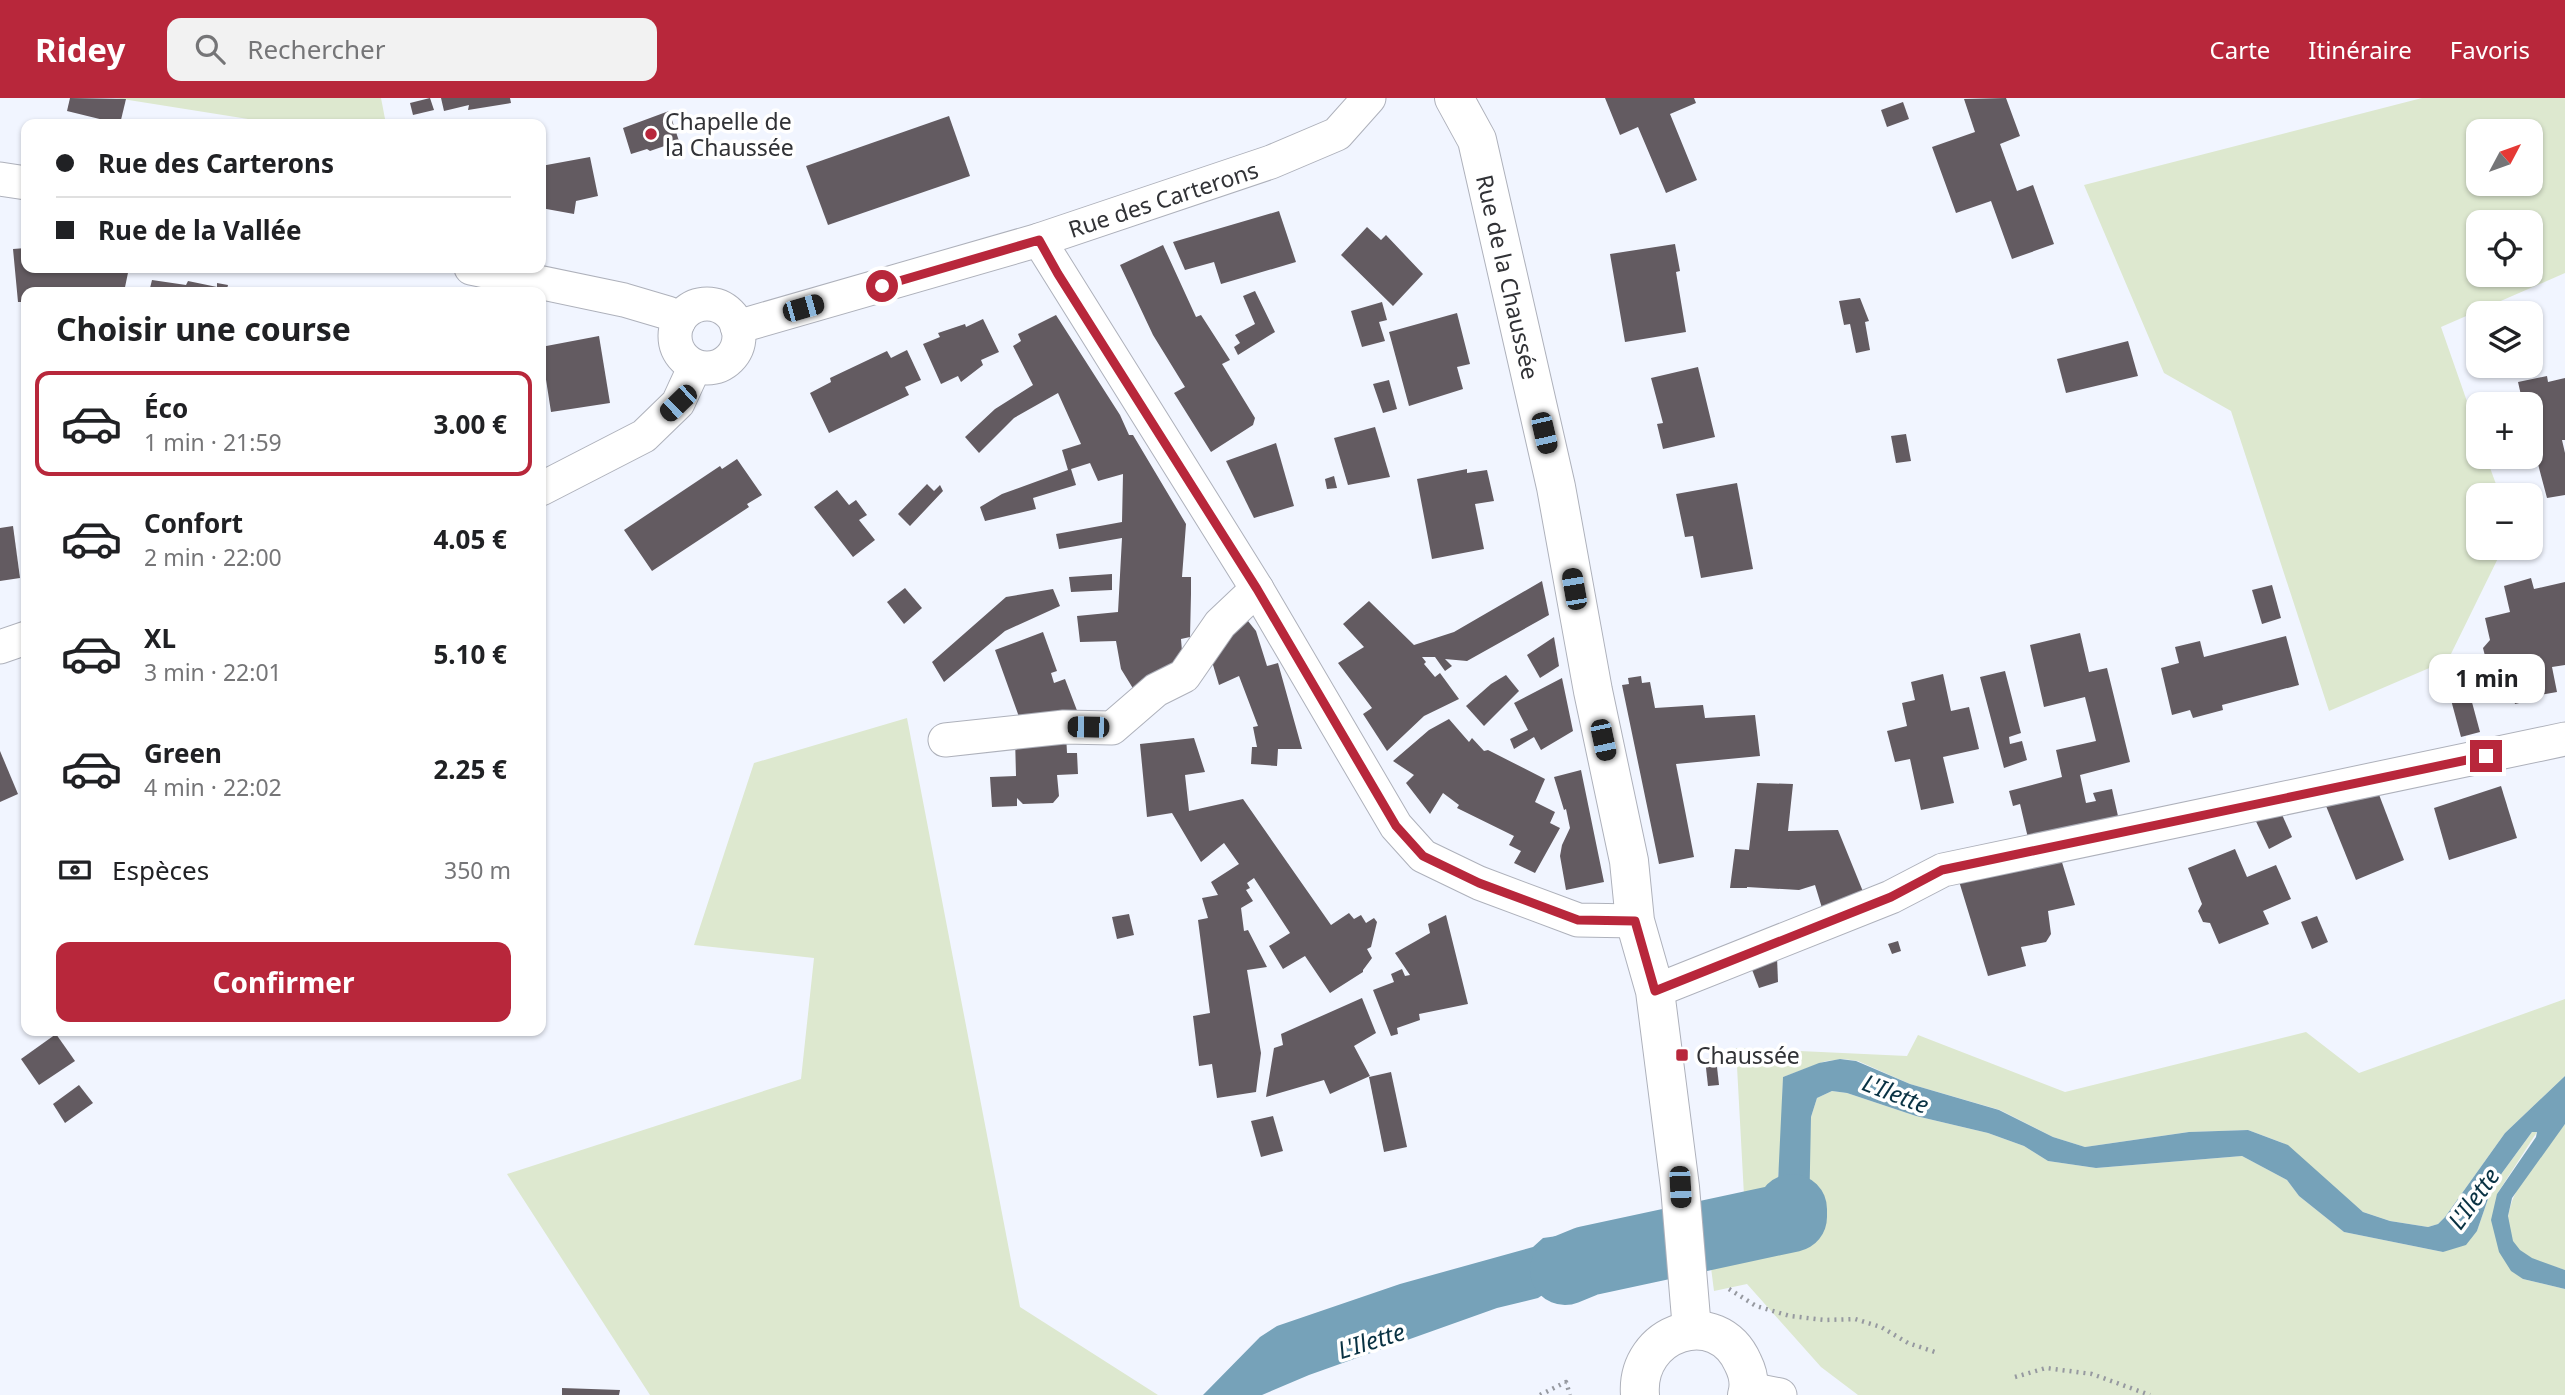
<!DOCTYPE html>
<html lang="fr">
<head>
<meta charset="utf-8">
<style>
  body { margin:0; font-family:"Noto Sans",sans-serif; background:#f2f2f2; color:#202124; height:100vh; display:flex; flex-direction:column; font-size:26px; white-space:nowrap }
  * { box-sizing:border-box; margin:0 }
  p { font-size:23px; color:#757577 }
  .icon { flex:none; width:38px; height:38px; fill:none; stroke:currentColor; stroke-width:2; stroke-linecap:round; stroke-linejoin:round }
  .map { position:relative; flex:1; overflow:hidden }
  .details { position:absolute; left:21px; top:189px; width:525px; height:749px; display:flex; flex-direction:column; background:#fff; border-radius:14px; box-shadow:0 2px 5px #0004 }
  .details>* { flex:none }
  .top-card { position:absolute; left:21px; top:21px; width:525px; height:154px; border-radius:14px; box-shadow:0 2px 5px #0004; display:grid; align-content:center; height:154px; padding:0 35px; background:#fff }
  .needle { width:46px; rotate:49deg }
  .buttons { position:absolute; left:2466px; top:21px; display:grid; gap:14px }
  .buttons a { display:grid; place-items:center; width:77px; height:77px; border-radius:14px; background:#fff; box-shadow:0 2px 5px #0004; font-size:35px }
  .end { position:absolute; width:32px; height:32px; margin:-16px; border:9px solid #b8273b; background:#fff; box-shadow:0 0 0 4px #fff }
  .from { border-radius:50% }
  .bubble { position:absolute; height:49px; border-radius:14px; background:#fff; box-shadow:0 2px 5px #0004; font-size:23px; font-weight:700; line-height:49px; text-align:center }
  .car { position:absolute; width:21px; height:42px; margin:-21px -10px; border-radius:9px; box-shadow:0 0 5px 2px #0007; background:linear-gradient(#222 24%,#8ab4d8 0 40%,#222 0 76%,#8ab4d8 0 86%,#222 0) }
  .top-card b { display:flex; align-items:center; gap:24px; height:66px; font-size:26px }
  .top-card b+b { border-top:2px solid #e0e0e0 }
  .top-card i { width:18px; height:18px; background:#202124 }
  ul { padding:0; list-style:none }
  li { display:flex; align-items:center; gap:21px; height:105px; margin:0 14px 10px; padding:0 21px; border:4px solid transparent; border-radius:14px }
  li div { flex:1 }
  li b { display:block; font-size:26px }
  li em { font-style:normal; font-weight:700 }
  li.on { border-color:#b8273b }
  li>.icon { width:63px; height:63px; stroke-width:1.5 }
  h2 { padding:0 35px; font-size:32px; line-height:84px }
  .pay { display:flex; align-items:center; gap:18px; height:77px; padding:0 35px; font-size:26px }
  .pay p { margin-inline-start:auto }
  .primary-button { display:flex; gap:14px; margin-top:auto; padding:14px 35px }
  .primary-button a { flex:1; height:80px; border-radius:14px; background:#b8273b; color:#fff; font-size:28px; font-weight:700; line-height:80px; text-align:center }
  header { display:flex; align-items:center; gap:42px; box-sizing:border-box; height:98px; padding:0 35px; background:#b8273b; color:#fff }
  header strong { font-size:33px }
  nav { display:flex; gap:38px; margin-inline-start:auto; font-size:24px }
  .search { width:490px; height:63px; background:#f2f2f2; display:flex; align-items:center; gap:18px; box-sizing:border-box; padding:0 24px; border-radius:14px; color:#757577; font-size:26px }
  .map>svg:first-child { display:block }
  .green { fill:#dde8cf; fill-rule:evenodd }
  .water { fill:#76a2b9 }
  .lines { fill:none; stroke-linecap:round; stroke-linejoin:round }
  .river { stroke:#76a2b9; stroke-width:70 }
  .building { fill:#635b61 }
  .street-casing { stroke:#aeb1bb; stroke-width:35 }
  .secondary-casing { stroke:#aeb1bb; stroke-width:40 }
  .path { stroke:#9699a0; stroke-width:4.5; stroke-dasharray:2 5; stroke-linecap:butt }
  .street { stroke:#fff; stroke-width:33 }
  .secondary { stroke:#fff; stroke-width:38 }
  .route { stroke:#b8273b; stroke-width:9 }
  .poi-dot { fill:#b8273b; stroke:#fff; stroke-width:2.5 }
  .labels { text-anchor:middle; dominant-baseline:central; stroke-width:7; stroke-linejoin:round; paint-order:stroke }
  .poi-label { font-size:23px; fill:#313236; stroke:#fff; text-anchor:start }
  .street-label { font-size:23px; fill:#313236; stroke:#fff }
  .water-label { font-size:24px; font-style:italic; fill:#093243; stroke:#fff }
</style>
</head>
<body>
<header>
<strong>Ridey</strong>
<div class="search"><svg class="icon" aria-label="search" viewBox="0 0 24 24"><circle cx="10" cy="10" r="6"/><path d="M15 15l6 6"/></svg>Rechercher</div>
<nav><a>Carte</a><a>Itinéraire</a><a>Favoris</a></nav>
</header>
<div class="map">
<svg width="2565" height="1297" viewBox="0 0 2565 1297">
  <rect width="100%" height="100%" fill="#f1f5ff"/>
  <g class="green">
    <polygon points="116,0 381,0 386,26 279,26"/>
    <path d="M2422 0H2565V175L2441 229 2478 335V359H2486L2500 397H2478V450H2503L2448 562 2329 613 2231 313 2164 275 2084 87ZM2530 33V86H2478V33ZM2530 124V177H2478V124Z"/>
    <polygon points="907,620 1020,1209 1158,1297 650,1297 507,1076 801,981 814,860 694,847 754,665"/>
    <path d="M2565 901V978L2505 1035 2445 1119 2438 1126 2428 1129 2390 1123 2363 1114 2283 1045 2248 1032 2189 1034 2085 1049 2053 1039 2000 1012 1910 986 1858 963 1844 961 1826 963 1783 979C1782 1005 1783 1081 1772 1100 1765 1110 1757 1114 1745 1116L1736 950 1907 958 1918 937 2065 994 2306 934 2359 975Z"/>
    <polygon points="1832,993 1847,995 1916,1018 1988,1035 2024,1048 2048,1063 2096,1070 2242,1058 2287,1082 2299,1098 2344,1134 2443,1154 2477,1133 2489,1098 2502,1075 2532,1034 2537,1034 2497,1096 2523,1181 2565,1191 2565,1297 1858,1297 1821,1269 1747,1186 1714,1193 1709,1154 1712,1156 1773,1146 1810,1036 1811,1019 1817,1000"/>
    <path d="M2565 1026V1172C2550 1167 2532 1163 2520 1153 2482 1117 2543 1054 2565 1026Z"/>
  </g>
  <g class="water">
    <path d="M1840 961 1856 963 1910 986 1999 1012 2053 1039 2085 1049 2189 1034 2248 1032 2288 1047 2363 1114 2390 1123 2428 1129 2438 1126 2445 1119 2505 1035 2565 978V1026L2512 1100 2508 1118 2513 1143 2520 1152 2532 1160 2565 1172V1191L2523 1181 2511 1173 2499 1154 2491 1122 2497 1096 2536 1039 2537 1034H2532L2502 1075 2489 1098 2477 1133 2466 1147 2443 1154 2344 1134 2299 1098 2287 1082 2242 1058 2096 1070 2048 1063 2024 1048 1988 1035 1916 1018 1847 995 1832 993 1817 1000 1811 1019 1809 1119 1797 1136 1773 1146 1712 1156 1709 1154 1706 1120C1739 1116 1766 1122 1778 1084L1783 979 1819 965Z"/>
    <polygon points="1657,1124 1661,1166 1587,1176 1562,1184 1538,1200 1497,1210 1309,1277 1262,1297 1203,1297 1260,1239 1277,1228 1400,1186 1533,1149 1543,1140"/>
  </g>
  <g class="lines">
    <polyline class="river" points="1565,1172 1587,1163 1792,1119 1792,1111"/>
  </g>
  <g class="building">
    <polygon points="70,0 126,1 120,26 67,13"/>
    <polygon points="430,0 434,12 413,17 410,5"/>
    <polygon points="441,0 510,0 511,5 468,12 469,7 444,13"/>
    <polygon points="1605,0 1694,0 1696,5 1670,16 1697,82 1666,95 1638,29 1620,37"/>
    <polygon points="2006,0 2020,38 2000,46 2017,93 2033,87 2054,146 2012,161 1991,103 1956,115 1932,49 1975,34 1964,1"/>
    <polygon points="1903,4 1909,21 1887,29 1881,12"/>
    <polygon points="669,13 679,43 650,53 647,51 631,56 623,30"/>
    <polygon points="949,18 970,78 828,127 806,68"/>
    <polygon points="590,59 598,98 576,103 574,116 541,110 541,68"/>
    <polygon points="1279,113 1296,164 1221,186 1214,164 1185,172 1173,144"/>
    <polygon points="1367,129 1381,142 1386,137 1423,176 1393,208 1341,157"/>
    <polygon points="1675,146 1680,173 1676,174 1686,234 1625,244 1610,156"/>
    <polygon points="1163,147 1196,219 1201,217 1230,262 1222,266 1255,320 1253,327 1211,354 1174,295 1185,289 1153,237 1120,167"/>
    <polygon points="26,150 26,170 129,170 124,194 26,194 26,204 18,204 13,151"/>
    <polygon points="152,182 186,187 188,183 217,189 217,185 228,187 227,191 238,194 149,194"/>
    <polygon points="1255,193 1275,234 1238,257 1234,249 1240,245 1235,237 1255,226 1243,198"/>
    <polygon points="1860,200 1869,223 1865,224 1870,252 1856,255 1850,226 1844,227 1839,203"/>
    <polygon points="1382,204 1387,222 1379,224 1385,243 1362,249 1351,213"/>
    <polygon points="1457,215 1470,266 1457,269 1463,291 1409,308 1389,234"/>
    <polygon points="1056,217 1120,317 1129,337 1133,337 1186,426 1182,479 1191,479 1191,496 1190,539 1181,541 1183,566 1134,592 1121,571 1116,543 1080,544 1077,518 1118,514 1122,440 1059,451 1056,436 1122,424 1123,376 1098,383 1090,365 1071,371 1076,387 1033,400 1036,411 985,423 980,409 1002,396 1068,372 1062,352 1081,346 1058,295 1014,320 979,355 965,339 995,311 1033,287 1013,248 1021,243 1018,236"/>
    <polygon points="983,221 999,254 981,262 983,267 961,284 958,278 941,286 923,246 940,239 938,235 965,226 966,229"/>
    <polygon points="599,238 610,305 551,314 541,249"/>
    <polygon points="2128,243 2138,278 2066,295 2057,261"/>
    <polygon points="907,252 921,282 905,289 909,297 829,335 810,295 831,284 830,280 887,253 891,260"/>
    <polygon points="1698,269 1715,339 1663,351 1657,326 1663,325 1651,280"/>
    <polygon points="2547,278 2548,284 2565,280 2565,342 2562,342 2565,355 2565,397 2547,400 2530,336 2530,306 2523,306 2518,284"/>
    <polygon points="1389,282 1397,311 1383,315 1373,286"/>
    <polygon points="1375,329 1390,379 1348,387 1334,340"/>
    <polygon points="1906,336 1911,363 1896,365 1891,338"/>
    <polygon points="1276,345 1294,408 1254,420 1226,363"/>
    <polygon points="737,361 762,397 747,406 749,409 652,473 624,432 720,368 722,371"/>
    <polygon points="1467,371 1467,375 1487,372 1494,403 1475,406 1484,451 1432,461 1417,381"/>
    <polygon points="1334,378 1337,390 1327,391 1325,381"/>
    <polygon points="1737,385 1753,471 1701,480 1693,438 1685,439 1676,396"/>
    <polygon points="927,386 934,393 940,387 943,393 910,428 898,416"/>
    <polygon points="837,392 849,407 856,402 867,417 859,422 875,442 853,459 814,409"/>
    <polygon points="13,428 20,480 0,483 0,430"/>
    <polygon points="1112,476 1112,492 1071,494 1069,479"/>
    <polygon points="2531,480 2534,491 2565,484 2565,567 2552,569 2557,594 2535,598 2536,601 2515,606 2511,590 2514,586 2509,581 2494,594 2483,550 2490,542 2485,520 2510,514 2504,488"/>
    <polygon points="1542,483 1549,517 1467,563 1445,561 1452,568 1445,573 1435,559 1422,559 1426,564 1424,566 1435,579 1440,575 1459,601 1424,618 1387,653 1363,616 1372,610 1338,565 1364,549 1343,526 1369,503 1414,547 1454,534"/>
    <polygon points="2272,487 2281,520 2262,526 2252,492"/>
    <polygon points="905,490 922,510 904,526 887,504"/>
    <polygon points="1053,491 1060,508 1005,533 944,584 932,564 1006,499"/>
    <polygon points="1248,523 1256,533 1267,568 1278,565 1302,651 1278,651 1277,668 1251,666 1252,649 1257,649 1253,629 1258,628 1239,578 1219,587 1210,557 1227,533"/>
    <polygon points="1043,534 1057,573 1051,575 1054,585 1065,581 1081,623 1023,630 995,552"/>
    <polygon points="2080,535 2089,574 2107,570 2130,664 2080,677 2086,705 2096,703 2093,695 2112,691 2118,718 2028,740 2020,706 2013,708 2009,693 2062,679 2056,652 2096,643 2085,599 2044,609 2030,547"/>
    <polygon points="2286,538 2299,587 2222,607 2223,612 2193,620 2190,612 2172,617 2161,570 2179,565 2175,549 2200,543 2204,559"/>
    <polygon points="1554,539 1559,568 1540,580 1527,557"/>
    <polygon points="2005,573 2021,635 2009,639 2010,646 2022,643 2027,662 2004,670 1980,579"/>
    <polygon points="1943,576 1951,613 1969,609 1979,651 1943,659 1954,705 1921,712 1910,661 1895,664 1887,633 1907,628 1902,605 1915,602 1911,584"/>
    <polygon points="1506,577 1519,593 1484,628 1466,608 1491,586"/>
    <polygon points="1641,578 1642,585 1650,584 1655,610 1703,607 1705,620 1755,617 1760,658 1676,666 1694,759 1659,766 1622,587 1629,586 1628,580"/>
    <polygon points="1562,580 1573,633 1541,652 1534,639 1514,651 1510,641 1528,632 1514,605"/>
    <polygon points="2466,582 2480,634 2461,639 2447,587"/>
    <polygon points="1449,621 1469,644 1472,640 1484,653 1488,652 1545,681 1535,704 1555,714 1550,725 1560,730 1535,775 1514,765 1521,753 1509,747 1514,738 1457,710 1459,707 1443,695 1430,716 1406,685 1414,677 1393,663 1429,632"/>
    <polygon points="1066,635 1067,655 1077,655 1078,676 1057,677 1059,698 1053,705 1023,706 1017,700 1017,708 992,709 990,679 1016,678 1015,639"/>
    <polygon points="1194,640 1205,674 1185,677 1189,713 1243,701 1331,827 1349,815 1354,821 1361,817 1366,825 1374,820 1377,824 1371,849 1367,851 1372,860 1363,872 1363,874 1330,895 1305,858 1283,871 1269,848 1290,835 1254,780 1247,785 1250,790 1246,792 1253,803 1241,810 1244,833 1248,832 1267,869 1247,872 1261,955 1256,994 1217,1000 1212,966 1199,968 1193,918 1210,915 1198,822 1208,820 1202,800 1218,797 1211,784 1239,766 1224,745 1201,764 1172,715 1147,719 1140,646"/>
    <polygon points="0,653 18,696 0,704"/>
    <polygon points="1581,672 1604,784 1566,792 1560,758 1562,747 1570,730 1566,711 1564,712 1554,679"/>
    <polygon points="1757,685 1793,686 1788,733 1838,732 1864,796 1822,810 1815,787 1799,792 1747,789 1747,790 1730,790 1735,751 1749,752"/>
    <polygon points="2501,688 2517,740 2449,762 2434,710"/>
    <polygon points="2378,694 2404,762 2356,782 2324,703"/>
    <polygon points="2279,710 2292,739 2269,751 2252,715"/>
    <polygon points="2235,751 2247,779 2276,767 2291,801 2263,813 2269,826 2219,846 2210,825 2203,824 2198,813 2202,806 2188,770"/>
    <polygon points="2061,761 2075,807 2048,813 2051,836 2046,844 2021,849 2026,868 1988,878 1958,780"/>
    <polygon points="1129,816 1134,837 1117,841 1112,819"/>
    <polygon points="1446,817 1468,906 1419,916 1420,922 1397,930 1398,936 1391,938 1373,892 1394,884 1391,876 1402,871 1405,878 1410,877 1395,855 1430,835 1428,826"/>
    <polygon points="2317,818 2328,844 2312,851 2301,824"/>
    <polygon points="1898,843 1901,853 1892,856 1888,846"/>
    <polygon points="1777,859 1778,884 1759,890 1751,869"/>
    <polygon points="1362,900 1376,935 1354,948 1370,978 1330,996 1324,982 1266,999 1274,950 1283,947 1281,936"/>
    <polygon points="56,936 75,963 39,987 21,961"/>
    <polygon points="1716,960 1719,987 1708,988 1705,961"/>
    <polygon points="1391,974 1407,1049 1384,1054 1369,979"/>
    <polygon points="79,987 93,1005 65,1025 53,1006"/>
    <polygon points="1273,1018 1283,1053 1261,1059 1251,1023"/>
    <polygon points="562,1290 620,1292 619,1297 562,1297"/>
  </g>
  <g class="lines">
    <g class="street-casing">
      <g id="street">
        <polyline points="0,81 26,85"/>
        <polyline points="1039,142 1257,491 1396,728 1423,758 1479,785 1578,822 1635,823"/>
        <polyline points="471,170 624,202 668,215 679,223"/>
        <circle cx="707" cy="238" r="32"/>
        <polyline points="737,229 1039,142 1271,64 1337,36 1369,0"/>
        <polyline points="541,391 644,338 678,305 695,268"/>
        <polyline points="0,549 26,540"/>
        <polyline points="945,642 1064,629 1112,630 1156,592 1184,578 1220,526 1257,491"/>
        <polyline points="1655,893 1891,799 1943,772 2565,641"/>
        <polyline points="1749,1291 1780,1297"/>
      </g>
    </g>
    <g class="secondary-casing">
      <g id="secondary">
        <polyline points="1454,0 1477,42 1556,389 1593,593 1629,763 1635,823 1655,893 1680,1089 1692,1232"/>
        <path d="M1640 1297C1635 1234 1717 1206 1743 1265 1748 1275 1750 1287 1747 1297"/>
      </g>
    </g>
    <g class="path">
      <polyline points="1729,1191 1756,1208 1790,1218 1825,1222 1855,1221 1881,1229 1908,1245 1938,1255"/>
      <polyline points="2015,1279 2046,1270 2092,1276 2150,1297"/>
      <polyline points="1540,1297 1566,1284 1570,1297"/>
    </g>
    <use href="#street" class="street"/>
    <use href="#secondary" class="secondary"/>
  </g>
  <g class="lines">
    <polyline class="route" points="882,188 1039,142 1058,176 1257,491 1396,728 1423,758 1479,785 1578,822 1635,823 1655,893 1891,799 1942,772 2486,658"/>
  </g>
  <g class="poi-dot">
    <circle cx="651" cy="36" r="7"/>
    <rect x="1675" y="950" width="14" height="14" rx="3.5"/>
  </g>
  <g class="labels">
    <g class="poi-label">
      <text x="665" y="23">Chapelle de<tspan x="665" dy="26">la Chaussée</tspan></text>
      <text x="1696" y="957">Chaussée</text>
    </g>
    <g class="street-label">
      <text transform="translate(1163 101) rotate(-18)">Rue des Carterons</text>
      <text transform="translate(1508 179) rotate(77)">Rue de la Chaussée</text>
    </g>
    <g class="water-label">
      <text transform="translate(1896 995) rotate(21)">L'Ilette</text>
      <text transform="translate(2473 1100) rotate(-54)">L'Ilette</text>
      <text transform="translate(1371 1242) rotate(-17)">L'Ilette</text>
    </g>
  </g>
</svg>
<div class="buttons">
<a><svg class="needle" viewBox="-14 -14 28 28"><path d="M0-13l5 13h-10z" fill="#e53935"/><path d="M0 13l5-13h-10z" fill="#757577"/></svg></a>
<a><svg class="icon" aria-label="locate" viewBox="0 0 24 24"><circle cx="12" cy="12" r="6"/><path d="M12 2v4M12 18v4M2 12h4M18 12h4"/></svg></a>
<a><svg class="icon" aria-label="layers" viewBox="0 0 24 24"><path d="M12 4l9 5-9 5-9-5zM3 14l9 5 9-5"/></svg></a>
<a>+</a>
<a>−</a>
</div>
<i class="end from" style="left:882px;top:188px"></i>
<i class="end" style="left:2486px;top:658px"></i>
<div class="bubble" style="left:2429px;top:556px;width:116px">1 min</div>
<i class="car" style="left:803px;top:210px;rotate:74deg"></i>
<i class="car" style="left:678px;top:305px;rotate:226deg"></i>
<i class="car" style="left:1544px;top:335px;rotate:167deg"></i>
<i class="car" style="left:1574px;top:491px;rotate:350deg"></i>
<i class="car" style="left:1088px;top:629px;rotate:271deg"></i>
<i class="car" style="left:1603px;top:642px;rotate:168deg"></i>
<i class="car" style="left:1680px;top:1089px;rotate:177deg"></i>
<div class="top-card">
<b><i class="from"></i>Rue des Carterons</b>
<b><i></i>Rue de la Vallée</b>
</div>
<section class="details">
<h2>Choisir une course</h2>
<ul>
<li class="on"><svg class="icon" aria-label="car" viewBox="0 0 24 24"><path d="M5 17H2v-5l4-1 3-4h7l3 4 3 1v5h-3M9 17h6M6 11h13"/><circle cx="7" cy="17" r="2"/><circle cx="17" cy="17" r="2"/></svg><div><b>Éco</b><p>1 min · 21:59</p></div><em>3.00 €</em></li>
<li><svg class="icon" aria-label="car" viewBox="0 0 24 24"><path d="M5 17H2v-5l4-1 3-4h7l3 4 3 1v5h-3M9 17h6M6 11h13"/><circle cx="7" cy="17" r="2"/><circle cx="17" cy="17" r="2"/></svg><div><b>Confort</b><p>2 min · 22:00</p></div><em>4.05 €</em></li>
<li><svg class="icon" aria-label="car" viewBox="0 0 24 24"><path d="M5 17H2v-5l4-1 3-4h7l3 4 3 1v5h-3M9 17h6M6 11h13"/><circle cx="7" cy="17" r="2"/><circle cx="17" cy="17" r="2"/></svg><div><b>XL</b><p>3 min · 22:01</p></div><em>5.10 €</em></li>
<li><svg class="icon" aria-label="car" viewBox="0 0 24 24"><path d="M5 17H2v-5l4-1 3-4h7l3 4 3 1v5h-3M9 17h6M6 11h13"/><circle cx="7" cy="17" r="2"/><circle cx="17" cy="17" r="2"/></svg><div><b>Green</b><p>4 min · 22:02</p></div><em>2.25 €</em></li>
</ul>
<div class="pay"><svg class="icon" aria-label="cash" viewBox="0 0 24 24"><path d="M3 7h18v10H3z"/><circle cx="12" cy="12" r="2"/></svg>Espèces<p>350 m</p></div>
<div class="primary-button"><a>Confirmer</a></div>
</section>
</div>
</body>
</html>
